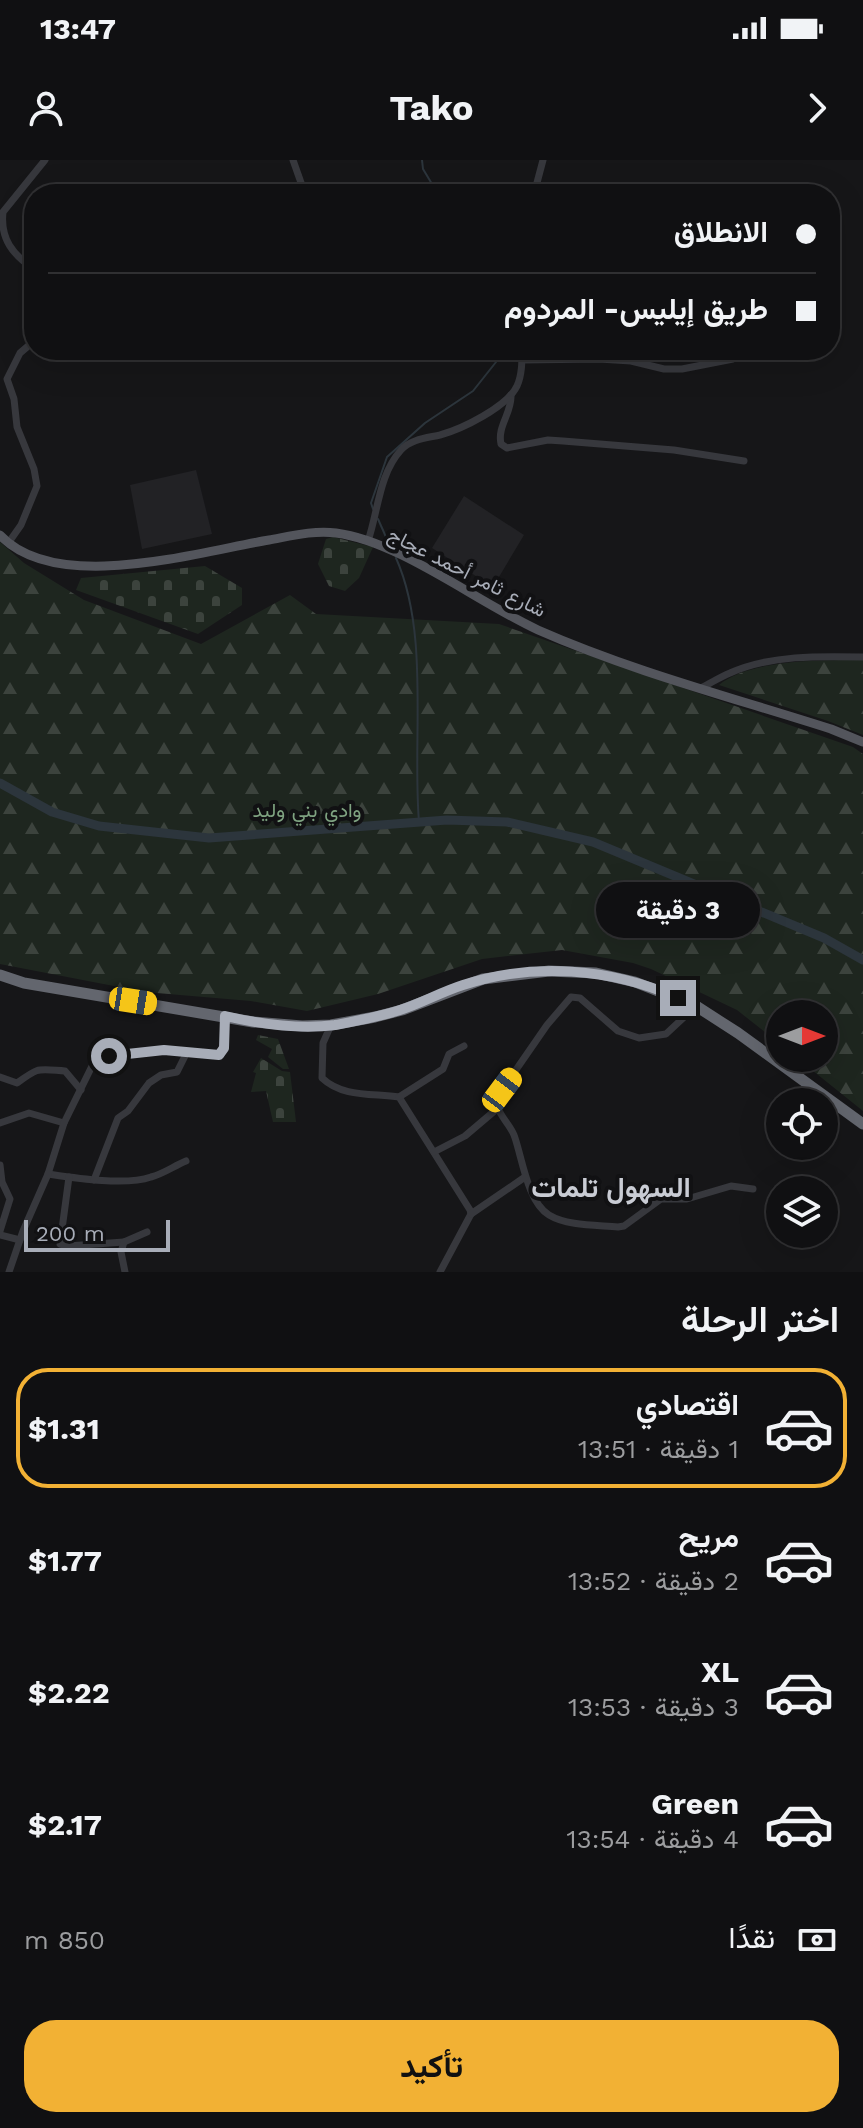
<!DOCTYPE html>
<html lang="ar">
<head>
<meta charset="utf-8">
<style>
  body { margin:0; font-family:"Work Sans",Vazirmatn,sans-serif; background:#19191b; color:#f1f3f6; direction:rtl; height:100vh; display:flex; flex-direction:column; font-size:30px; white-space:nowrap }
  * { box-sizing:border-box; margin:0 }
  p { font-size:26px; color:#9c9d9f }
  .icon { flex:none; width:44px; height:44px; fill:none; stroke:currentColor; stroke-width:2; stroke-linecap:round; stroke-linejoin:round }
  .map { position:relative; height:1112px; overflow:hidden; direction:ltr }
  .drawer { display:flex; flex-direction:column; background:#101012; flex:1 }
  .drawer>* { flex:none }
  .hud { position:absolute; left:24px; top:24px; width:816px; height:176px; border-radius:32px; box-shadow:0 8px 32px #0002,0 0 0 2px #303032; direction:rtl; display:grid; align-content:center; height:176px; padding:0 24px; background:#101012 }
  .needle { width:52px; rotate:90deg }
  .buttons { position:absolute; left:766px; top:840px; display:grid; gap:16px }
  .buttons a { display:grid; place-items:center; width:72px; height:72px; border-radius:50%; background:#101012; box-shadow:0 8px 32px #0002,0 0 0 2px #303032; font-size:40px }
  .scale { position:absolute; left:24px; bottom:20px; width:146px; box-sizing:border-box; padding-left:8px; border:4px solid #a8adb8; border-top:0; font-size:22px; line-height:28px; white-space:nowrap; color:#a8adb8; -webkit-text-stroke:6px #111113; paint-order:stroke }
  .end { position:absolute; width:36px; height:36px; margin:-18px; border:10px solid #a8adb8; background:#111; box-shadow:0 0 0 4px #111 }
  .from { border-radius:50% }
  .bubble { position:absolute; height:56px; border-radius:28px; background:#101012; box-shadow:0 8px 32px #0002,0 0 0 2px #303032; font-size:26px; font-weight:700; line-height:56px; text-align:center; direction:rtl }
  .car { position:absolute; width:24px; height:48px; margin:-24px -12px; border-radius:10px; box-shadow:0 0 6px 2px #0007; background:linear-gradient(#f5c518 24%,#345 0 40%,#f5c518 0 76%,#345 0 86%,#f5c518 0) }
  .hud b { display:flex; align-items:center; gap:28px; height:76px; font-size:30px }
  .hud b+b { border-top:2px solid #303032 }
  .hud i { width:20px; height:20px; background:#f1f3f6 }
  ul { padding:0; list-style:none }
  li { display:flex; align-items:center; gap:24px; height:120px; margin:0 16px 12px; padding:0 8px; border:4px solid transparent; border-radius:32px }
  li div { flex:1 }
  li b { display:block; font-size:30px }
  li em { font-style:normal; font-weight:700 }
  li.active { border-color:#f2b134 }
  li>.icon { width:72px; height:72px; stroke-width:1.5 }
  h2 { padding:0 24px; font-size:36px; line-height:96px }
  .pay { display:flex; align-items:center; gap:20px; height:88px; padding:0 24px; font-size:30px }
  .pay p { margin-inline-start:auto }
  .action { display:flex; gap:16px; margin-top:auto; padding:16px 24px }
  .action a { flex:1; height:92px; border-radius:32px; background:#f2b134; color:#111; font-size:32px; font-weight:700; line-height:92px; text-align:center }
  .status { display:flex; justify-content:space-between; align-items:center; height:56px; padding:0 40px; background:#101012; direction:ltr }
  .status svg { height:22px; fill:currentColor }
  header { display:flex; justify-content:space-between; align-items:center; height:104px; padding:0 24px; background:#101012; font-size:36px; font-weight:700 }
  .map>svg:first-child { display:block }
  .built { fill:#222225 }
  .forest { fill:url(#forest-firs) }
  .cemetery { fill:url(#cemetery-stones) }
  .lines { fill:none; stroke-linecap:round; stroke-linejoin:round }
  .stream { stroke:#2c353c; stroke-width:2 }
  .river { stroke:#2c353c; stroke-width:9 }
  .minor { stroke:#37383d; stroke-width:7 }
  .major { stroke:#53555c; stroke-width:9 }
  .highway { stroke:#63666e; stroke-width:11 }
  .route { stroke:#a8adb8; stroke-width:10 }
  .labels { text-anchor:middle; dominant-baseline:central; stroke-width:8; stroke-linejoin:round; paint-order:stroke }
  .street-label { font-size:20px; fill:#a8adb8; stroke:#111113 }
  .park-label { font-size:20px; fill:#7fa381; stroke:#111113 }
  .district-label { font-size:28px; font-weight:bold; fill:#c9ccd4; stroke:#111113 }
</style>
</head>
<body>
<div class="status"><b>13:47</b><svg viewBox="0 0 49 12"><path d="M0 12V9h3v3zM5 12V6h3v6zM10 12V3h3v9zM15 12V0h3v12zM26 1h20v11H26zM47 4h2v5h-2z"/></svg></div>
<header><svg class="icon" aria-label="forward" viewBox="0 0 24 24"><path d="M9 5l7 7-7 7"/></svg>Tako<svg class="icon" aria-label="person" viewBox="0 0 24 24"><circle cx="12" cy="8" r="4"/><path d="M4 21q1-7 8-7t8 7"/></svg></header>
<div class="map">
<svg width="863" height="1112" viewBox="0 0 863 1112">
  <defs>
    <pattern id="forest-firs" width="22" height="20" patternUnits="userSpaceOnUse" patternTransform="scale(2)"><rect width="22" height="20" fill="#1e261f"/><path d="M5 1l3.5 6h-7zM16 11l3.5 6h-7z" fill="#3c433d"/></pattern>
    <pattern id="cemetery-stones" width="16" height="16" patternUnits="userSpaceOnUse" patternTransform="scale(2)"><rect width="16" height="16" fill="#1e261f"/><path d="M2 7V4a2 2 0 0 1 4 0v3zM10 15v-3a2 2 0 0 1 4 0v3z" fill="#3c433d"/></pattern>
  </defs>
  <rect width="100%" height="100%" fill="#161618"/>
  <g class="built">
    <polygon points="196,310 212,374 142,389 130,325"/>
    <polygon points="464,336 524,375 493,427 432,388"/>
  </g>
  <g class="forest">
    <polygon points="0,382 24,403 84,440 201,484 290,435 316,454 499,464 853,587 863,594 863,951 797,898 824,898 824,854 780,854 780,884 737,850 651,809 633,803 562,790 482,799 378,834 307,851 251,841 145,832 0,804"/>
    <path d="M863 500V575L828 561 719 525C749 499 825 500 863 500Z"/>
  </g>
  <g class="cemetery">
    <polygon points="333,377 373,387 359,418 345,431 329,426 318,404 326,379"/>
    <polygon points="205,406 242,428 242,445 198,474 76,430 81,418"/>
    <polygon points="258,875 278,879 289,909 283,909 268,897 272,889 256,880"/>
    <polygon points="261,898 282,911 290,912 296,962 273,962 266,931 251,932 256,913 253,912"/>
  </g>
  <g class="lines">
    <g class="stream">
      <polyline points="422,0 423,9 438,34"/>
      <polyline points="373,349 371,343 387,297 425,263 473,231 500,197 499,190"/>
      <polyline points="378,359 390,386"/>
      <path d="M396 398C430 474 412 580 419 662"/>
    </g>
    <polyline class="river" points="0,623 52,652 99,666 209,678 447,660 507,662 593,682 824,778 863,800"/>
    <g class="minor">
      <polyline points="293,0 305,34"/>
      <polyline points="534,34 543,0"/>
      <path d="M34 109C13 95 0 79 3 52L45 0"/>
      <polyline points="522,200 599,199 631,201 664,209 682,209 733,199"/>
      <path d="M511 235C512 253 497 266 501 284L507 288 548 280 563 281 674 290 744 301"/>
      <path d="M368 381C378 352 379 314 401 290 411 279 427 278 440 275 462 269 507 247 517 226 522 215 522 202 522 190"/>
      <polyline points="9,382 21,365 37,326 34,309 17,267 14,239 7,219 20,193 34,181"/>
      <path d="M701 528C711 523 720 517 730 513 770 495 819 496 863 497"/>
      <path d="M696 846 666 874 639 878 618 871 580 838 571 837 547 865 502 930C500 936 496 941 498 948 501 957 510 965 514 975 522 996 527 1042 549 1055 567 1066 597 1065 618 1067L624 1066 661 1039H687L731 1026 753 1029"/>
      <path d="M331 865 323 883 322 918C343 938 374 933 399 937L470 1050 471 1054 440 1112"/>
      <path d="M0 917 17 923C39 907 36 909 65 911L81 930"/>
      <polyline points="399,937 443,909 449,894 464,886"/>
      <polyline points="0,963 29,953 64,963"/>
      <polyline points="434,992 465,976 498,948"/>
      <polyline points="0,1005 2,1022 10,1039 0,1071"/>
      <path d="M48 1014C75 1018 125 1026 151 1017 163 1014 174 1006 186 1001"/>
      <polyline points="69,1017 60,1084 68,1086 124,1082"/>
      <polyline points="94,1020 118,958 128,951 149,923 161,915 177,912 187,892"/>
      <polyline points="471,1054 525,1017"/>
      <polyline points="0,1075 20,1080"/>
      <polyline points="9,1112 23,1071 48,1014 64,963 94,902 104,896 164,890 219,895 224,888 225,856"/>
      <polyline points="125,1112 121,1092 124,1082 147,1072"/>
    </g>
    <path class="major" d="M0 375C56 435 198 392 269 380 291 376 314 370 336 373 399 381 477 442 538 470 631 511 734 538 831 569L863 582"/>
    <polyline class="highway" points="0,815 24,823 253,862 302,866 331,865 375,857 402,850 483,819 549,811 596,813 635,822 696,846 738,873 863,964"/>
  </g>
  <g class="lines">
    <path class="route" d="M109 896 164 890 219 895 224 888 225 856C260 864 299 870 335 865 356 861 379 857 400 850 422 843 441 832 463 825 533 802 611 808 678 838"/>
  </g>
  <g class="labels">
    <g class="street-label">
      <text transform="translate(467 412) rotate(27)">شارع ثامر أحمد عجاج</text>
    </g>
    <g class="park-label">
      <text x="307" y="650">وادي بني وليد</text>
    </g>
    <g class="district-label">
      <text x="611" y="1027">السهول تلمات</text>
    </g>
  </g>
</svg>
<div class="buttons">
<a><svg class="needle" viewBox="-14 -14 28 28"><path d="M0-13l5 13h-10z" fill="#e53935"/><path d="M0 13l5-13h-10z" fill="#9c9d9f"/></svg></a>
<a><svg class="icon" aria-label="locate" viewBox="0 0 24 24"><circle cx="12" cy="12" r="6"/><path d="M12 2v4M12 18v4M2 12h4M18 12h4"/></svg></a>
<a><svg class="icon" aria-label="layers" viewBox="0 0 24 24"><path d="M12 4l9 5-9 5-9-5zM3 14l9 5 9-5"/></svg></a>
</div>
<div class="scale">200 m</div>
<i class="end from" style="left:109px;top:896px"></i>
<i class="end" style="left:678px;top:838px"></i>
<div class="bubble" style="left:596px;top:722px;width:164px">3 دقيقة</div>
<i class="car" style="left:133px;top:841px;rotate:99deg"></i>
<i class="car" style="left:502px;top:930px;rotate:37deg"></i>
<div class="hud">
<b><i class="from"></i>الانطلاق</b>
<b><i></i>طريق إيليس- المردوم</b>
</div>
</div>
<section class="drawer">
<h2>اختر الرحلة</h2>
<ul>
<li class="active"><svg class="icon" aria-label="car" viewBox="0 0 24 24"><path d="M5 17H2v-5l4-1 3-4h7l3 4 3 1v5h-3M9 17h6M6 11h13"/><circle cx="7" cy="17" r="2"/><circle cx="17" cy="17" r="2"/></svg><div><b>اقتصادي</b><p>1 دقيقة · 13:51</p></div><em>$1.31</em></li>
<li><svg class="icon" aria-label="car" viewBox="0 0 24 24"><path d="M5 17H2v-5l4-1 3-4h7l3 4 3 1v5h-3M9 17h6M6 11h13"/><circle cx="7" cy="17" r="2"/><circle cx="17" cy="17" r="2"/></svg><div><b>مريح</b><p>2 دقيقة · 13:52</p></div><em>$1.77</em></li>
<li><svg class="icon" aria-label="car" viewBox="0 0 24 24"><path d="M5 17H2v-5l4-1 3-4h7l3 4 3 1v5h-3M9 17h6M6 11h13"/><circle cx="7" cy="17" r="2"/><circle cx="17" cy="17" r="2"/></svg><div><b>XL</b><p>3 دقيقة · 13:53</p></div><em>$2.22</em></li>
<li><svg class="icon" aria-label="car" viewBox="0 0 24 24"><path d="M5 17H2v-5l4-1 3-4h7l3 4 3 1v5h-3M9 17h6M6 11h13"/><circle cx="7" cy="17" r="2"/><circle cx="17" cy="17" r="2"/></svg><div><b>Green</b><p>4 دقيقة · 13:54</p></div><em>$2.17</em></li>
</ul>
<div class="pay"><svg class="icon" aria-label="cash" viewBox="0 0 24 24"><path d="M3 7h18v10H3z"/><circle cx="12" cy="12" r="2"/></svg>نقدًا<p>850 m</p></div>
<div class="action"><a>تأكيد</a></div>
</section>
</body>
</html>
